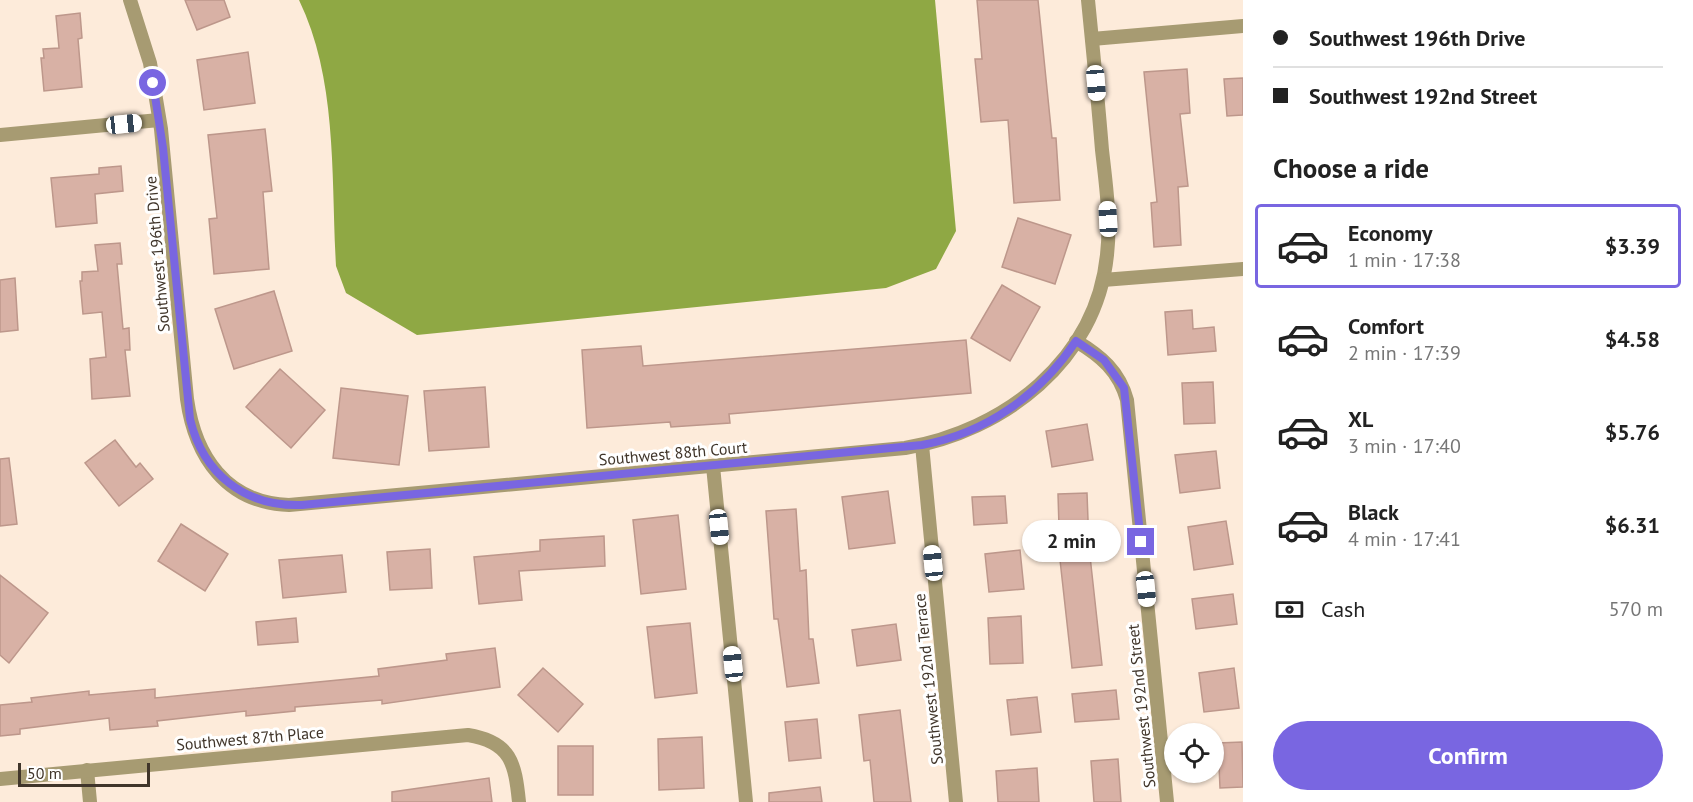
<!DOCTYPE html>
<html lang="en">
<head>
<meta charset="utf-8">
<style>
  body { margin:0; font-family:"PT Sans",sans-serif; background:#f6f6f6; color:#222; height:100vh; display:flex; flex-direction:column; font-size:22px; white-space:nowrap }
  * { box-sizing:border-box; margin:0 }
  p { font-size:20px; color:#767676 }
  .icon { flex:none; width:33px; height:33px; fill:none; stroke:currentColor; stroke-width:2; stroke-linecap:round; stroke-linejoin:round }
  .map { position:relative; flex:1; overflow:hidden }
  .sheet { display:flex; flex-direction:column; background:#fff; width:450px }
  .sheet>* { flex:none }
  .banner { display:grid; align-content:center; height:132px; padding:0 30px; background:#fff }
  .buttons { position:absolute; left:1164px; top:723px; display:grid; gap:12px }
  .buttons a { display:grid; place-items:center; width:60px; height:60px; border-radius:50%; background:#fff; box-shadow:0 2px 4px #0004; font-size:30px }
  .scale { position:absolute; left:18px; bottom:15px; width:132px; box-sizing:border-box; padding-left:6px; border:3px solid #40352a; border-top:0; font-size:16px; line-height:21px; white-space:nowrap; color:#40352a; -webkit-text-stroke:4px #fff; paint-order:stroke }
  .end { position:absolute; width:27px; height:27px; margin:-14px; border:8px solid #7966e1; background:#fff; box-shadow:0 0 0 3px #fff }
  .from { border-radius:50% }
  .bubble { position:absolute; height:42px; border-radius:21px; background:#fff; box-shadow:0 2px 4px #0004; font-size:20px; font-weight:700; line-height:42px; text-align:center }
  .car { position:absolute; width:18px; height:36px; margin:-18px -9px; border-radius:8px; box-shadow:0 0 4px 2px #0007; background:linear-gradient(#fff 24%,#345 0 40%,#fff 0 76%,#345 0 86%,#fff 0) }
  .banner b { display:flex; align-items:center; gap:21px; height:57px; font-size:22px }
  .banner b+b { border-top:2px solid #e0e0e0 }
  .banner i { width:15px; height:15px; background:#222 }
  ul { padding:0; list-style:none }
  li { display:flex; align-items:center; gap:18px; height:84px; margin:0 12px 9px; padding:0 18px; border:3px solid transparent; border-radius:6px }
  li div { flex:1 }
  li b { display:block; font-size:22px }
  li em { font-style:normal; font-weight:700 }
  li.current { border-color:#7966e1 }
  li>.icon { width:54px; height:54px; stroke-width:1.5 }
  h2 { padding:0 30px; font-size:27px; line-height:72px }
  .pay { display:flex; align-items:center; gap:15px; height:66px; padding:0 30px; font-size:22px }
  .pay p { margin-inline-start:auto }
  .cta { display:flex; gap:12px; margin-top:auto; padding:12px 30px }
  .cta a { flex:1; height:69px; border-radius:36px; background:#7966e1; color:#fff; font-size:24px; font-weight:700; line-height:69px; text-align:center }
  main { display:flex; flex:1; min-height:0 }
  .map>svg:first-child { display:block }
  .water { fill:#8fa844 }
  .building { fill:#d8b1a5; stroke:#bd978b; stroke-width:1.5 }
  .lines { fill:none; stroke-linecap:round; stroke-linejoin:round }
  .minor { stroke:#a79b72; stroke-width:14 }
  .route { stroke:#7966e1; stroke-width:8 }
  .labels { text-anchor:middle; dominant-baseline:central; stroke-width:6; stroke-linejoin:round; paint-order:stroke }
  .street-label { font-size:16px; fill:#40352a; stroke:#fff }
</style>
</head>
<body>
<main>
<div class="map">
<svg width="1243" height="802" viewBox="0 0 1243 802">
  <rect width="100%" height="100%" fill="#fdebda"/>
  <path class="water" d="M299 0H935L956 231 936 269 886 288 417 335 346 293 336 266C331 179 338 80 299 0Z"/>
  <g class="building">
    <polygon points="185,0 224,0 230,17 197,30"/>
    <polygon points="977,0 1038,0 1052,138 1056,138 1060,200 1014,203 1008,120 981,122 975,59 982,59"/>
    <polygon points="80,13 82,38 78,39 82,87 44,91 41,58 44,58 43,49 59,48 56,16"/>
    <polygon points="248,52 255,103 204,110 197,60"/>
    <polygon points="1187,69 1190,113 1180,114 1188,186 1178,187 1181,245 1154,247 1151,203 1157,202 1144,72"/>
    <polygon points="1243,78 1243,115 1227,116 1224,79"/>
    <polygon points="265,129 272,191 263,192 269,269 214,274 209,219 217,218 208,135"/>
    <polygon points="121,166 123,191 95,194 97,223 56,227 51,178 99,174 99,168"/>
    <polygon points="1018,218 1071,235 1055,284 1002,267"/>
    <polygon points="120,243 122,264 117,264 123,329 129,328 130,350 125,350 130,396 92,399 90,359 106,357 102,312 83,314 80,281 82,281 82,272 98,271 95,245"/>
    <polygon points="15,278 18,330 0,332 0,280"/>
    <polygon points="1002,285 1040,307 1010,361 971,338"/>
    <polygon points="274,291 292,351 234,369 215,309"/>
    <polygon points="1192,310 1193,329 1214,327 1216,351 1168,355 1165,312"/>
    <polygon points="966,340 971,393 729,414 730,423 671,427 670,422 587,428 582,350 641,346 643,366"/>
    <polygon points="280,369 325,410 291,448 246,407"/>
    <polygon points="1213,382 1215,423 1184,424 1182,383"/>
    <polygon points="485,387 489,447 429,451 424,391"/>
    <polygon points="341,388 408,396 399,465 333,458"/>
    <polygon points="1087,424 1093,460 1052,467 1046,431"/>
    <polygon points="115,440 136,467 140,463 153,479 119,506 85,463"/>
    <polygon points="1216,451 1220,488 1180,493 1175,455"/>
    <polygon points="9,458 17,524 0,526 0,459"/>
    <polygon points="888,491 895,543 849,549 842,497"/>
    <polygon points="1087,493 1089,547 1102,665 1072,668 1060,560 1058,494"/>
    <polygon points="1005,496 1007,523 974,525 972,497"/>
    <polygon points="796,509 800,571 806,570 809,639 813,639 819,683 787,687 778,619 774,619 766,511"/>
    <polygon points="678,515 686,589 641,594 633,520"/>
    <polygon points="1226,521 1233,564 1194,570 1188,527"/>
    <polygon points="181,524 228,554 205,591 158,561"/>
    <polygon points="604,536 605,566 519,571 522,600 479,604 474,557 540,551 540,540"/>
    <polygon points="430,549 432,588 390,590 387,552"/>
    <polygon points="1020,550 1024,589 989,592 985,554"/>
    <polygon points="342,555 346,592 283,598 279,560"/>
    <polygon points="0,575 48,613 9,663 0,655"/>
    <polygon points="1233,594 1237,624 1196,629 1192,599"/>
    <polygon points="1021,616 1023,663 990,664 988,618"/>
    <polygon points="296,618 298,642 258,645 256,622"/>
    <polygon points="690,623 697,693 655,698 647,627"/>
    <polygon points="896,624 901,660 857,666 852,630"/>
    <polygon points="495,648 500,687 382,704 382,700 295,707 295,711 246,716 246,711 157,721 158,726 110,730 109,718 20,729 20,734 0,736 0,705 32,702 31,698 89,691 89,695 155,689 155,698 379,676 378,669 447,660 446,654"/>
    <polygon points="543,668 583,704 558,732 518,695"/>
    <polygon points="1234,668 1239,708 1204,712 1199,673"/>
    <polygon points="1116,690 1119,719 1075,722 1072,694"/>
    <polygon points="1037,697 1041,732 1011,735 1007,700"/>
    <polygon points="900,710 911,802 874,802 870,760 864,761 859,715"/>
    <polygon points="817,719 821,758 789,761 785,722"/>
    <polygon points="702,737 704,788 659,790 658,739"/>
    <polygon points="1242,742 1243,787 1220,788 1218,743"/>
    <rect x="558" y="746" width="35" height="49"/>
    <polygon points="1118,759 1121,802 1094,802 1091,761"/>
    <polygon points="1037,768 1039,802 998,802 996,771"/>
    <polygon points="489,778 492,802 392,802 392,792"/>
    <polygon points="820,787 822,802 769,802 769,793"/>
  </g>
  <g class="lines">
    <g class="minor">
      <path d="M130 0 150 63 161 129 187 399C195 456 226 503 289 505L905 448C1004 431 1096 361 1107 255 1111 220 1106 185 1102 150 1098 100 1093 50 1088 0"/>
      <polyline points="1092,39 1243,26"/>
      <polyline points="0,135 159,120"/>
      <polyline points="1103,280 1243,269"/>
      <path d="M1076 341C1101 356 1119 371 1127 400L1167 802"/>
      <polyline points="922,445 956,802"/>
      <polyline points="713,466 746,802"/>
      <polyline points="87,770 90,802"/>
      <path d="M0 779 468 735C511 742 515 763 519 802"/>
    </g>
  </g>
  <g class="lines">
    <path class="route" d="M153 83 163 148 190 419C203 474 245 507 302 505L922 445C986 433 1040 395 1076 341L1104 360 1124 388 1141 542"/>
  </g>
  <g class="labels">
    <g class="street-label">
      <text transform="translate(157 254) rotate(-95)">Southwest 196th Drive</text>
      <text transform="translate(673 453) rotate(-5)">Southwest 88th Court</text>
      <text transform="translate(928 679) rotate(-96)">Southwest 192nd Terrace</text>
      <text transform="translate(1141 706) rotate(-96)">Southwest 192nd Street</text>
      <text transform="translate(250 738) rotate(-5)">Southwest 87th Place</text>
    </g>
  </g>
</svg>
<div class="buttons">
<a><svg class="icon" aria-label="locate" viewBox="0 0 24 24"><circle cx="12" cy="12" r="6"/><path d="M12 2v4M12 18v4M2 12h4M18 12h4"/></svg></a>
</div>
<div class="scale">50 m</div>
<i class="end from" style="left:153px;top:83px"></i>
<i class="end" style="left:1141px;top:542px"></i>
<div class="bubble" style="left:1022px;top:520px;width:99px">2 min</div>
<i class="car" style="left:1096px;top:83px;rotate:175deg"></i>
<i class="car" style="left:124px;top:124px;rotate:84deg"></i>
<i class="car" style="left:1108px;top:219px;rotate:357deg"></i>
<i class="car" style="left:719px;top:527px;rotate:174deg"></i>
<i class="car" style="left:933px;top:563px;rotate:354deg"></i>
<i class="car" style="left:1146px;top:589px;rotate:174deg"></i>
<i class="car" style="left:733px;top:664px;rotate:354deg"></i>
</div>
<section class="sheet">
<div class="banner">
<b><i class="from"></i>Southwest 196th Drive</b>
<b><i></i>Southwest 192nd Street</b>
</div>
<h2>Choose a ride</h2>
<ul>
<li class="current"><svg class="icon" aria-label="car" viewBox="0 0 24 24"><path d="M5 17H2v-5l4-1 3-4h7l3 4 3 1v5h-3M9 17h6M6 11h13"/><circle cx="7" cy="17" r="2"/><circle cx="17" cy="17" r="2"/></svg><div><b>Economy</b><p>1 min · 17:38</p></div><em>$3.39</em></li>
<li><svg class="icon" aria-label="car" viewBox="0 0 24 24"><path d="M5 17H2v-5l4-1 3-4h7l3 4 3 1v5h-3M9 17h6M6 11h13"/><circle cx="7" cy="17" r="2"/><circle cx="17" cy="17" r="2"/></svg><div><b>Comfort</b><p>2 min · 17:39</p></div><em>$4.58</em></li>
<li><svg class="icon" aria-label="car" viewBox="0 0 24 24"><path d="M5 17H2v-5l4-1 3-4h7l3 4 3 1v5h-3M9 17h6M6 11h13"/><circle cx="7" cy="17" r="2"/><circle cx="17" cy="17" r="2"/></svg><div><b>XL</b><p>3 min · 17:40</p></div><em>$5.76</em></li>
<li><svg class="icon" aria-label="car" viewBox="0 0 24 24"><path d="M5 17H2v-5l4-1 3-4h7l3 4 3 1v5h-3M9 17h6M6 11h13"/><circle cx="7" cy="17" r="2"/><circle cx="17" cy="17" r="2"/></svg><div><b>Black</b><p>4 min · 17:41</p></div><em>$6.31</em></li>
</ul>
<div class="pay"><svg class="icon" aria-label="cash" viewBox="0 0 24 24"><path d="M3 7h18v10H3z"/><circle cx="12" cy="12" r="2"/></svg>Cash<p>570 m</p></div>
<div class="cta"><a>Confirm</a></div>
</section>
</main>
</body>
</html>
